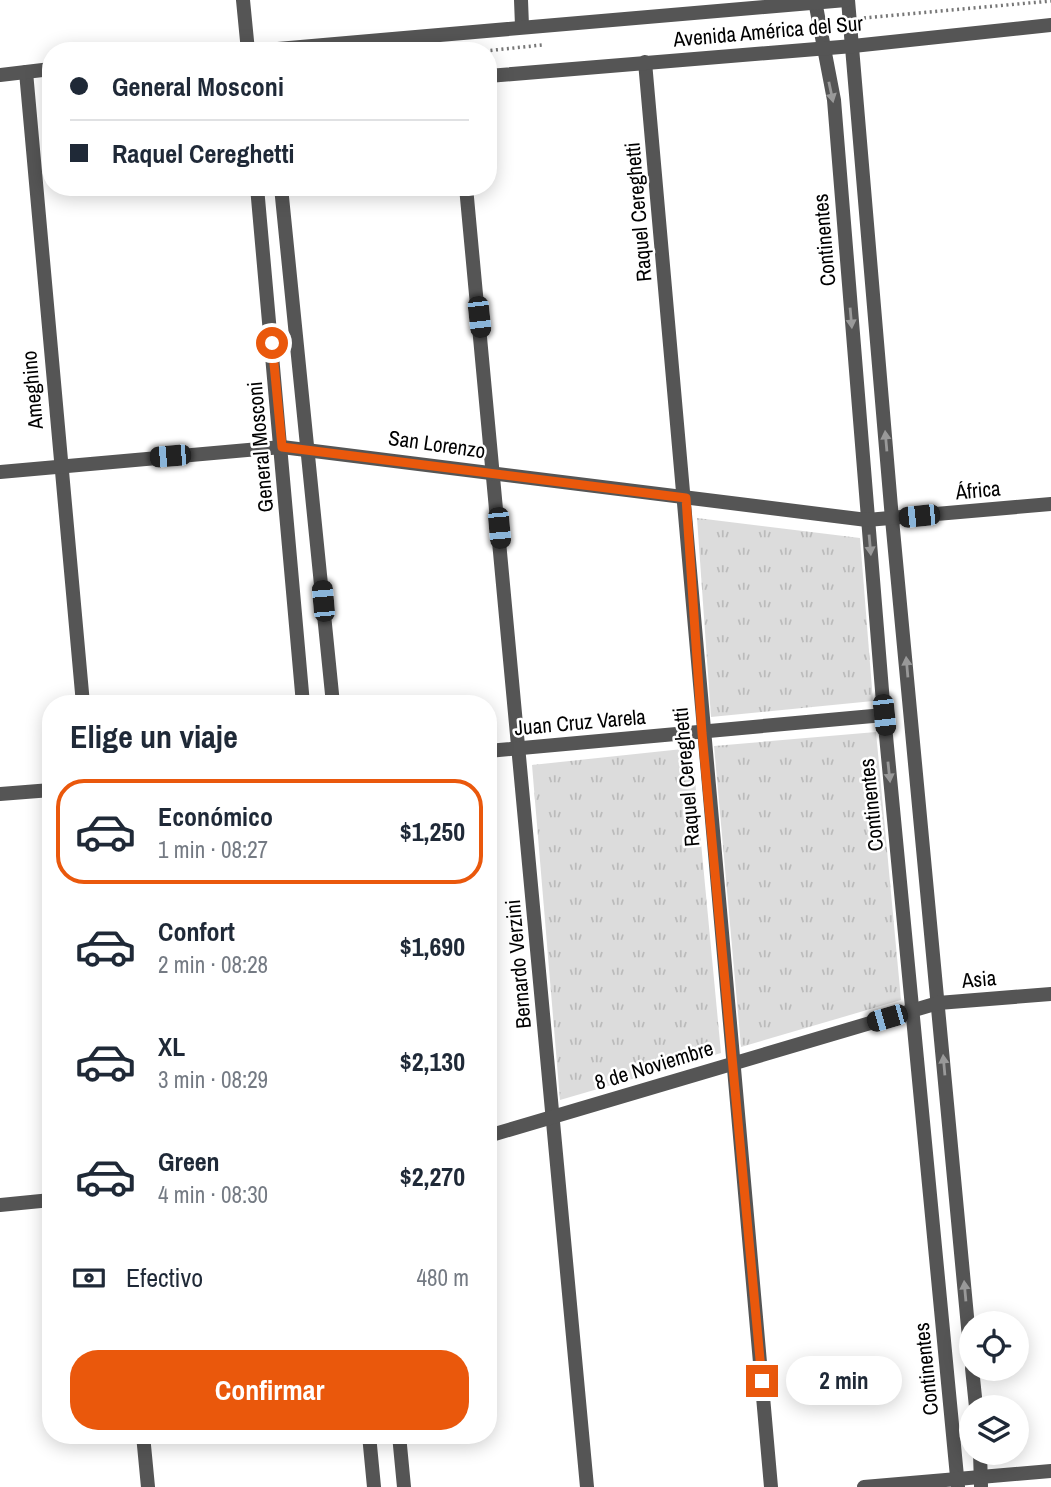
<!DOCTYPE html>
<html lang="es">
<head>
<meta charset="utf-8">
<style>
  body { margin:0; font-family:"Archivo Narrow",sans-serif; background:#f2f2f3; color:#1f2937; height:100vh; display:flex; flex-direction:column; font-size:26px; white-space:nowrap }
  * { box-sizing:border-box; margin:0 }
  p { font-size:23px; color:#747a83 }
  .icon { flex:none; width:38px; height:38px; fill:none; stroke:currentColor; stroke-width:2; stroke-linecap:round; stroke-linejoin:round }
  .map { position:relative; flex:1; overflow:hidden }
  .panel { position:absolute; left:42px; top:695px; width:455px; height:749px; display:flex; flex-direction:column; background:#fff; border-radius:28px; box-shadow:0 4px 18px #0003 }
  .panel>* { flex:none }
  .hud { position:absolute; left:42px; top:42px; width:455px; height:154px; border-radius:28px; box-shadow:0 4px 18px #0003; display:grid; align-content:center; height:154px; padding:0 28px; background:#fff }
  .buttons { position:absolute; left:959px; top:1311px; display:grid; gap:14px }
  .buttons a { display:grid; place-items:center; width:70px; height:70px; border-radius:50%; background:#fff; box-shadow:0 4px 18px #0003; font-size:35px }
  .end { position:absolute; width:32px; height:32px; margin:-16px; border:9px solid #ea580c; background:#fff; box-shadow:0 0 0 4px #fff }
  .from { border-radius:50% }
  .bubble { position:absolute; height:49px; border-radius:24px; background:#fff; box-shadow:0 4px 18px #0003; font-size:23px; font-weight:700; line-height:49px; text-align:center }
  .car { position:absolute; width:21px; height:42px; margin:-21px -10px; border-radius:9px; box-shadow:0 0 5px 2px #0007; background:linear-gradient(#222 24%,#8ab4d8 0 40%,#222 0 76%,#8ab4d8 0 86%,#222 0) }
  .hud b { display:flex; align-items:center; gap:24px; height:66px; font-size:26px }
  .hud b+b { border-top:2px solid #e0e1e3 }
  .hud i { width:18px; height:18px; background:#1f2937 }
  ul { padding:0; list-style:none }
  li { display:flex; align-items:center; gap:21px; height:105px; margin:0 14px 10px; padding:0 14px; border:4px solid transparent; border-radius:28px }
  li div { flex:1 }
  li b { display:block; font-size:26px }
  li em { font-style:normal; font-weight:700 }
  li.active { border-color:#ea580c }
  li>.icon { width:63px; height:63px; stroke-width:1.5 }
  h2 { padding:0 28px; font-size:32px; line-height:84px }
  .pay { display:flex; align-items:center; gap:18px; height:77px; padding:0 28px; font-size:26px }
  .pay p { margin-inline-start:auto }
  .action { display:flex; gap:14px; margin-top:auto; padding:14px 28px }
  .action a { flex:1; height:80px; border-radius:28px; background:#ea580c; color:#fff; font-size:28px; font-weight:700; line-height:80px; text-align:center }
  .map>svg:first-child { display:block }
  .park { fill:url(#park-tufts) }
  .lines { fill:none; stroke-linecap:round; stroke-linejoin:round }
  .path { stroke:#777; stroke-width:3.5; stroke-dasharray:2 3.5; stroke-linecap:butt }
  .minor { stroke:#555; stroke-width:14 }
  .tertiary { stroke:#555; stroke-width:14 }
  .oneway { fill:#999 }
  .route { stroke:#ea580c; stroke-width:9 }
  .labels { text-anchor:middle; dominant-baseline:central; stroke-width:5; stroke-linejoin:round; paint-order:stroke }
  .street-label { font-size:21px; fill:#000; stroke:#fff }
</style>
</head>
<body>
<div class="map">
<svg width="1051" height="1487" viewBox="0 0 1051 1487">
  <defs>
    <pattern id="park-tufts" width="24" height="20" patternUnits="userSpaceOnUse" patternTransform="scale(1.75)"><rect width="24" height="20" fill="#dcdcdc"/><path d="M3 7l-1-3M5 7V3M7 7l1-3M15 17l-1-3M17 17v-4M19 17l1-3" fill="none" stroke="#bbb"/></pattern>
  </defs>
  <rect width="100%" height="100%" fill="#fff"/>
  <g class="park">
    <polygon points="697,518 860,538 873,701 711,717"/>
    <polygon points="876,732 901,1000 741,1047 714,746"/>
    <polygon points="692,748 721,1053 560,1100 532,765"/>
  </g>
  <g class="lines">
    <g class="path">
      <polyline points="864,18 1051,1"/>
      <polyline points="485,51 542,45"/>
    </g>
    <g class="minor">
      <polyline points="521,0 522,26"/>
      <polyline points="848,0 892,519 971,1359"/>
      <polyline points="815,1 834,100 884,715 958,1487"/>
      <polyline points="645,62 771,1487"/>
      <polyline points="26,72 83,704"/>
      <polyline points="488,76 853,46 1051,25"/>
      <polyline points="257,187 303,704"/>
      <polyline points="281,187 333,704"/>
      <polyline points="466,187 587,1487"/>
      <polyline points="0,472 282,447 867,520 1051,504"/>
      <polyline points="488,751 884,715"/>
      <polyline points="0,794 51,790"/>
      <polyline points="488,1136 938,1003 1051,994"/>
      <polyline points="0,1205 51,1200"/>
      <polyline points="972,1368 976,1407"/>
      <polyline points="143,1435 148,1487"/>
      <polyline points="369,1435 374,1487"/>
      <polyline points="399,1435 404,1487"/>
      <polyline points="980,1452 981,1486"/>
      <polyline points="864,1487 1051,1471"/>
    </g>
    <g class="tertiary">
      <polyline points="243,0 248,51"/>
      <polyline points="253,51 846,0"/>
      <polyline points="0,75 51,69"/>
    </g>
  </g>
  <defs><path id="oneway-solid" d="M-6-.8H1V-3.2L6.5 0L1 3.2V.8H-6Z" transform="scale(1.75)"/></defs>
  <g class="oneway">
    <use href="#oneway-solid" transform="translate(831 92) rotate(78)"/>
    <use href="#oneway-solid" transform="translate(851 318) rotate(85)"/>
    <use href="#oneway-solid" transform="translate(886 441) rotate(-95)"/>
    <use href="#oneway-solid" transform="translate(870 545) rotate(85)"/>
    <use href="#oneway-solid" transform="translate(907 667) rotate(-95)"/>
    <use href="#oneway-solid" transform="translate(889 772) rotate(84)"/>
    <use href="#oneway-solid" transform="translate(944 1065) rotate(-95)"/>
    <use href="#oneway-solid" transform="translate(965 1291) rotate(-95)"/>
  </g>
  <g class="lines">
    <polyline class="route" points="272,343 282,447 686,498 702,733 762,1381"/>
  </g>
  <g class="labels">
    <g class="street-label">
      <text transform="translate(768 31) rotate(-5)">Avenida América del Sur</text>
      <text transform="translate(638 212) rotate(-95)">Raquel Cereghetti</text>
      <text transform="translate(824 240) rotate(-95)">Continentes</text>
      <text transform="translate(32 390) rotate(-95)">Ameghino</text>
      <text transform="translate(437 444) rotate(8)">San Lorenzo</text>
      <text transform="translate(260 447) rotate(-95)">General Mosconi</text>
      <text transform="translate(978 490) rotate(-5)">África</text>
      <text transform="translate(580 722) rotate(-5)">Juan Cruz Varela</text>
      <text transform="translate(686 777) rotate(-95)">Raquel Cereghetti</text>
      <text transform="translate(871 805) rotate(-96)">Continentes</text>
      <text transform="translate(518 964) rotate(-95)">Bernardo Verzini</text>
      <text transform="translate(979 979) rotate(-5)">Asia</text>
      <text transform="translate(654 1065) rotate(-17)">8 de Noviembre</text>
      <text transform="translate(926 1369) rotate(-96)">Continentes</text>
    </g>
  </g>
</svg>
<div class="buttons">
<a><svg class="icon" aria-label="locate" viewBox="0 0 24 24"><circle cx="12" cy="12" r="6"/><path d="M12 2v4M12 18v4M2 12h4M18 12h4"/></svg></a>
<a><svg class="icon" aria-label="layers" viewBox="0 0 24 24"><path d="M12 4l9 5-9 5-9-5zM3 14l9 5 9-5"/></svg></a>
</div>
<i class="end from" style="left:272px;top:343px"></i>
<i class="end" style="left:762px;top:1381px"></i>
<div class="bubble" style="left:786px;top:1356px;width:116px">2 min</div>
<i class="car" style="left:479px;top:317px;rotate:174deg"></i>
<i class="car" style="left:170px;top:456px;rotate:265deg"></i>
<i class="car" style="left:919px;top:516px;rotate:264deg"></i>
<i class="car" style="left:499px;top:528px;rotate:175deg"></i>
<i class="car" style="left:323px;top:601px;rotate:355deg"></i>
<i class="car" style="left:884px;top:715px;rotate:174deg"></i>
<i class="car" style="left:887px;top:1018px;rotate:254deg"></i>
<div class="hud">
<b><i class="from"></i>General Mosconi</b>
<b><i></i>Raquel Cereghetti</b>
</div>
<section class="panel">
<h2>Elige un viaje</h2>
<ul>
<li class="active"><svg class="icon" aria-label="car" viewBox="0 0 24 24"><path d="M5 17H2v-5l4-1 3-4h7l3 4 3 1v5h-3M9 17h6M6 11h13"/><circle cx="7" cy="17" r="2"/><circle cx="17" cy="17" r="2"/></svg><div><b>Económico</b><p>1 min · 08:27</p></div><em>$1,250</em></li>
<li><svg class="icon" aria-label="car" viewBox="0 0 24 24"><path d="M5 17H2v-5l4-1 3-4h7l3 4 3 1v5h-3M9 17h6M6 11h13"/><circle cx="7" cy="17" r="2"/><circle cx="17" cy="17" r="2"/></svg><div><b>Confort</b><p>2 min · 08:28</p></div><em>$1,690</em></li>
<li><svg class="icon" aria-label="car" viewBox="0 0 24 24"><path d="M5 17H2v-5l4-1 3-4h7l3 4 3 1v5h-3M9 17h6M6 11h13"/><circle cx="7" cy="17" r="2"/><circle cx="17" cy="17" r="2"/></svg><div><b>XL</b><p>3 min · 08:29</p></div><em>$2,130</em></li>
<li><svg class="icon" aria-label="car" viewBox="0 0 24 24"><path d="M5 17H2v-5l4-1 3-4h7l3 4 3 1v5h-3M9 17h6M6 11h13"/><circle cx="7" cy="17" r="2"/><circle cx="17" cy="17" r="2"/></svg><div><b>Green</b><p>4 min · 08:30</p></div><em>$2,270</em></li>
</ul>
<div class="pay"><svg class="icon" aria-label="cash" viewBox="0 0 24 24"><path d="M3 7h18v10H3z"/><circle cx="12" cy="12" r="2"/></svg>Efectivo<p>480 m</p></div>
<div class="action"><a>Confirmar</a></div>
</section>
</div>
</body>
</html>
